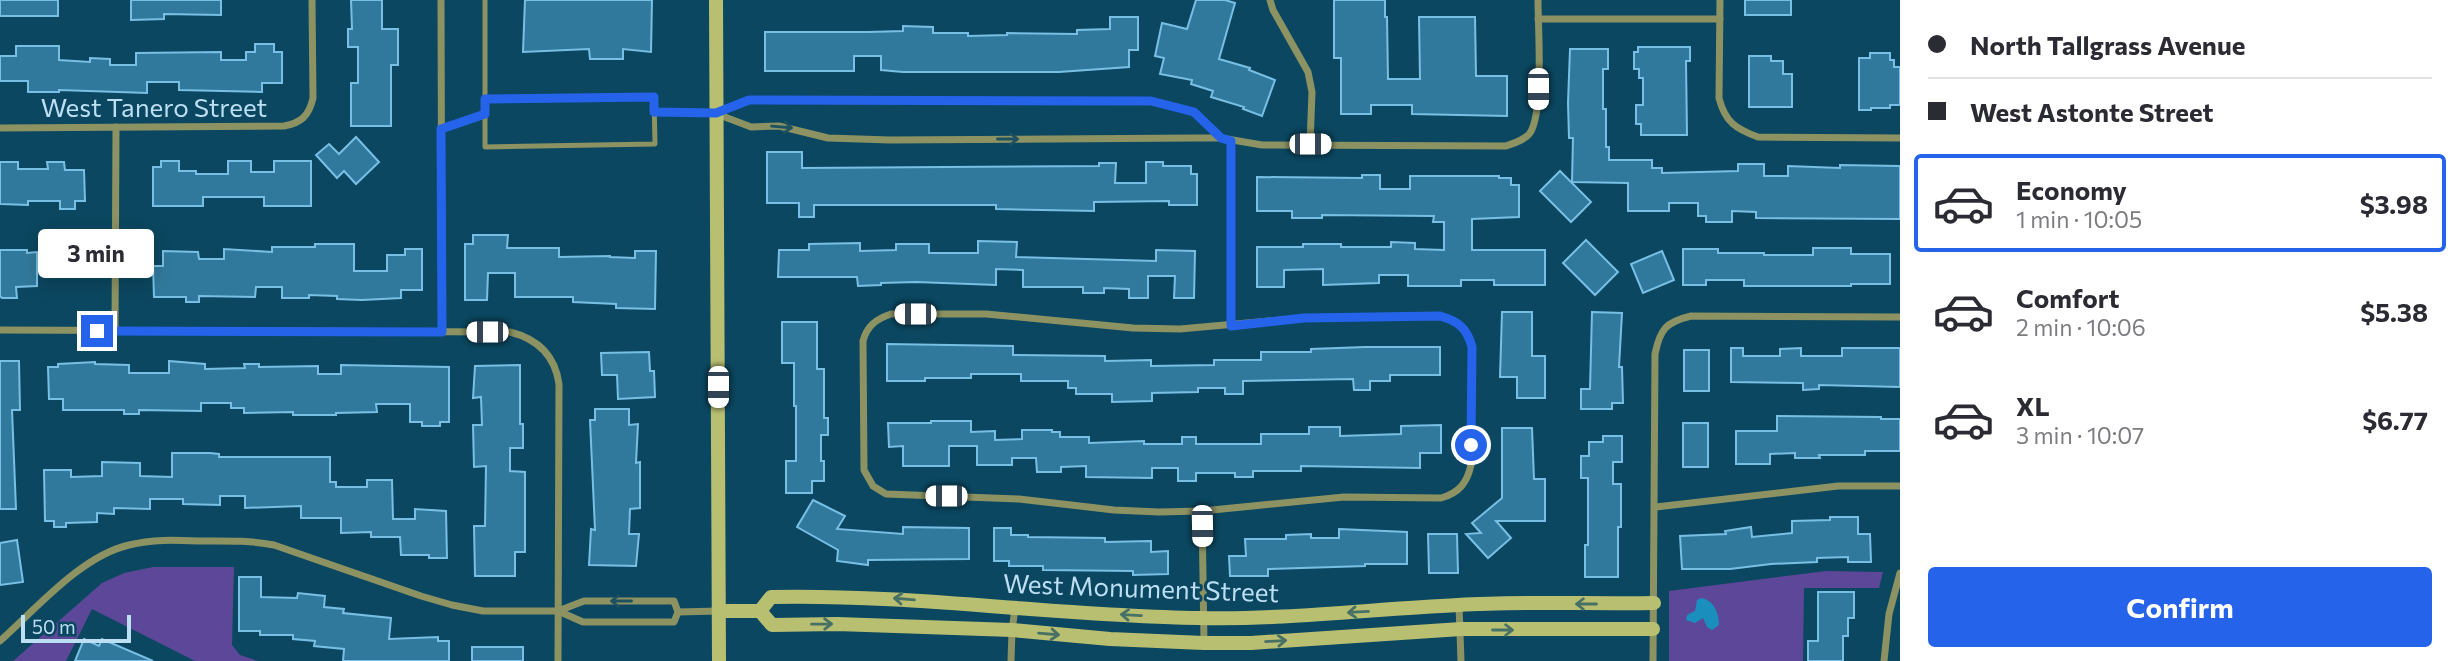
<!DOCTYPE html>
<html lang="en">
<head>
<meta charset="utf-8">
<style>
  body { margin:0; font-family:Commissioner,sans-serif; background:#f7f7f7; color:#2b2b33; height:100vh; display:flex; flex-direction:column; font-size:26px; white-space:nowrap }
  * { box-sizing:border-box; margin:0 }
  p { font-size:23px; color:#7c7c81 }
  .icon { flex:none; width:38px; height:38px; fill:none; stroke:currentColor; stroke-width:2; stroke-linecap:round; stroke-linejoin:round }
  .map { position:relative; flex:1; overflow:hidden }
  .side { display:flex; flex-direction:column; background:#fff; width:560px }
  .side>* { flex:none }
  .guide { display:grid; align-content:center; height:154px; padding:0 28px; background:#fff }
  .scale { position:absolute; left:21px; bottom:18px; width:110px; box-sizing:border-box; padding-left:7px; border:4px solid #bddff3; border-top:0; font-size:19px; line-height:24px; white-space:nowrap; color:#bddff3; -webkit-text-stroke:5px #0b4760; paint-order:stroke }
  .end { position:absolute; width:32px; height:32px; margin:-16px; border:9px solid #2563eb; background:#fff; box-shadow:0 0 0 4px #fff }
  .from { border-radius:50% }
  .bubble { position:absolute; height:49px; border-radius:7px; background:#fff; box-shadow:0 4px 18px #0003; font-size:23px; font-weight:700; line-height:49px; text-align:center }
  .car { position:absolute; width:21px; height:42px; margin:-21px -10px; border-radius:9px; box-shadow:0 0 5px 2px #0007; background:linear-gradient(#fff 24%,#345 0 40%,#fff 0 76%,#345 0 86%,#fff 0) }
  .guide b { display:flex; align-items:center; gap:24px; height:66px; font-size:26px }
  .guide b+b { border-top:2px solid #e1e1e2 }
  .guide i { width:18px; height:18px; background:#2b2b33 }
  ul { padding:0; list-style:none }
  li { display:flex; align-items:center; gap:21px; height:98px; margin:0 14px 10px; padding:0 14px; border:4px solid transparent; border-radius:7px }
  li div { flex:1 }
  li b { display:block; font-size:26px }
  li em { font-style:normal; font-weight:700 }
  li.on { border-color:#2563eb }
  li>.icon { width:63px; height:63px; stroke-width:1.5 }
  .cta { display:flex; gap:14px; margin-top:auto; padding:14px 28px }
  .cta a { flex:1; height:80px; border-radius:7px; background:#2563eb; color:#fff; font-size:28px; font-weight:700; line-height:80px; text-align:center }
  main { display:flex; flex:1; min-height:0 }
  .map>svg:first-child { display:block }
  .green { fill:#5c4798 }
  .water { fill:#1a8fbe }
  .building { fill:#31799c; stroke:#79bfe5; stroke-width:2 }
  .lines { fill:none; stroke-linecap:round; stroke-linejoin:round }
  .lane { stroke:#8d9262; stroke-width:5 }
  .street { stroke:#8d9262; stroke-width:7 }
  .secondary { stroke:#b9bf71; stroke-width:14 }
  .oneway { stroke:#1e5260 }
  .oneway2 { stroke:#487166 }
  .route { stroke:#2563eb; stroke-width:9 }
  .labels { text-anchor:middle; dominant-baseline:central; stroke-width:6; stroke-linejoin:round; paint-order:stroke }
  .street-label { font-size:26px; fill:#bddff3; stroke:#0b4760 }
</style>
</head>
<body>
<main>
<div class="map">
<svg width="1900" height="661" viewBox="0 0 1900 661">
  <rect width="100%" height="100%" fill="#0b4760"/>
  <g class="green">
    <polygon points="153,567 234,567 232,645 240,655 258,661 195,661 92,609 66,661 13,661 102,583 124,573"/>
    <polygon points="1826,571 1883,572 1879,588 1804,588 1803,661 1669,661 1669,591"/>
  </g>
  <path class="water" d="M1701 598C1714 600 1719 613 1719 625L1712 630 1707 627 1703 618 1695 623 1686 620 1687 615 1695 611 1697 600Z"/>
  <g class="building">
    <rect x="0" y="0" width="58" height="16"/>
    <polygon points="131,0 221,0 221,15 164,14 164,19 131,20"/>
    <polygon points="351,0 382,0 382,29 398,29 398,65 391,65 391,126 351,126 351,83 358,83 358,47 348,47 348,29 352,29"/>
    <polygon points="525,0 652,0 651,52 623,49 623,59 590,59 589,49 523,52"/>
    <polygon points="1196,0 1225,0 1235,3 1219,59 1250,68 1249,70 1275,80 1262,116 1243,109 1244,107 1211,97 1213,91 1191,84 1192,80 1160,74 1164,58 1155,56 1162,23 1187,29"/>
    <polygon points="1334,0 1385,0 1385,17 1387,17 1388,79 1420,79 1419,17 1475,17 1476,76 1507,76 1507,116 1412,114 1412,105 1371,105 1371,114 1341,114 1341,58 1334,58"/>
    <rect x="1745" y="0" width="46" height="15"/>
    <polygon points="1110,17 1138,17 1138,50 1129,50 1129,67 1059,72 903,72 881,70 881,56 854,56 854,71 765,71 765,32 868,32 903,31 903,26 933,27 933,33 968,33 968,36 1007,35 1007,33 1077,34 1077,30 1110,29"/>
    <polygon points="255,44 274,44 274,52 282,52 282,83 262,83 262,92 179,90 179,82 147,82 147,93 59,90 59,92 28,92 28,81 0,81 0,56 16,56 16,46 59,46 59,60 90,62 90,58 110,59 110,65 136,65 136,53 221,52 221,60 246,60 246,52 255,52"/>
    <polygon points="1638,47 1690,47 1690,61 1686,61 1687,135 1641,135 1641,124 1636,124 1636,105 1643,105 1643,78 1639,78 1639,69 1634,69 1634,52 1638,52"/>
    <polygon points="1570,49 1608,49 1608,69 1603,69 1603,109 1606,109 1606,147 1609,147 1609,160 1652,160 1652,168 1662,168 1662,173 1738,171 1738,164 1764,164 1764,176 1788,176 1788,166 1840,168 1840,165 1900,166 1900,219 1756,218 1756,212 1732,211 1732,222 1706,222 1706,216 1698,216 1698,203 1669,203 1669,211 1628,211 1628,183 1572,182 1573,138 1569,138 1568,103"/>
    <polygon points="1870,53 1890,53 1890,60 1894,60 1894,67 1900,67 1900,105 1890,105 1890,108 1871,108 1871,110 1859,110 1859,58 1870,58"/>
    <polygon points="1749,56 1771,56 1771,61 1783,61 1783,74 1792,74 1792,107 1749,107"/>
    <polygon points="356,137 379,162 356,184 344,171 337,178 316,155 329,144 339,154"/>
    <polygon points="767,152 802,152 802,168 1099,166 1099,163 1116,163 1115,183 1146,183 1146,162 1163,162 1163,166 1191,166 1191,174 1197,174 1197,205 1169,205 1169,201 1094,202 1094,211 996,209 996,205 814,205 814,217 799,217 799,203 767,203"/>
    <polygon points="161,161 179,161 179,171 196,171 196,174 228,174 228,161 251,161 251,172 274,172 274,161 311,161 311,206 264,206 264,197 203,197 203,206 153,206 153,167 161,167"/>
    <polygon points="0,162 18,162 18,169 48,169 47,162 64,162 65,170 84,170 85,201 75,201 75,209 60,209 60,201 28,201 28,205 0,204"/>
    <polygon points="1560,171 1591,202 1571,222 1540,191"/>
    <polygon points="1362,175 1380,175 1380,189 1410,189 1410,176 1499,176 1499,178 1511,178 1511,185 1519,185 1519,217 1472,219 1472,250 1545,250 1545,285 1494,285 1494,280 1461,280 1461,286 1408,286 1408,275 1379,275 1379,283 1323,285 1323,269 1284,270 1284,287 1257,287 1257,247 1303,247 1303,244 1341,244 1341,247 1391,247 1391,242 1415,243 1415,249 1444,250 1444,222 1433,222 1434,216 1322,215 1322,218 1292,218 1292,211 1257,211 1257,177 1362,178"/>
    <polygon points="473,235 508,235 507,248 559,248 559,257 610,256 610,257 635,258 635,251 656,251 655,309 616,308 616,304 573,302 573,297 515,297 515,273 488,273 487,300 465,300 465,244 473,244"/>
    <polygon points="1586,240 1618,272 1595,295 1563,263"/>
    <polygon points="978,241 1017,242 1016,257 1156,261 1156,250 1195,251 1194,298 1174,298 1175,276 1148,276 1148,298 1129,298 1129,289 1104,288 1104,293 1083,293 1083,287 1023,287 1023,270 996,269 996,285 916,282 881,283 881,285 858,286 857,277 778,277 779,250 809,250 809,244 860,243 860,251 896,250 896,244 929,244 929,253 978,253"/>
    <polygon points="315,244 354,244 354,271 387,271 387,255 405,255 405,249 422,249 422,290 401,290 401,298 362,300 337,299 337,296 309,295 309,298 282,298 282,287 256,287 255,297 199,296 199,302 186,302 186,297 154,297 153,266 163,266 163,251 198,252 199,259 224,259 224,249 272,252 272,247 315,247"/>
    <polygon points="1813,248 1851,248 1851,254 1890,254 1890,284 1851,284 1851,286 1744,286 1744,280 1706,280 1706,285 1683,285 1683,249 1718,249 1718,253 1764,253 1764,255 1813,255"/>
    <polygon points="0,250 27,250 27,253 37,252 37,286 16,287 17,298 2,298 0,296"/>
    <polygon points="1662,251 1674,280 1643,293 1631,264"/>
    <polygon points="1502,312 1532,312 1532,356 1545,356 1545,398 1517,398 1517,377 1500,377"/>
    <polygon points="1592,312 1622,313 1619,367 1622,367 1623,403 1612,403 1612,409 1581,409 1581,389 1590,389"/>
    <polygon points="782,322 817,322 817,369 824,369 824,418 828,418 828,435 821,435 821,461 824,461 824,481 812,481 812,493 786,493 786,461 796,461 796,406 794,406 794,363 782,363"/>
    <polygon points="887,344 1013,346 1013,355 1105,356 1105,361 1151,360 1151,366 1214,365 1214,360 1261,360 1261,352 1311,352 1311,349 1365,347 1440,347 1440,375 1390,375 1390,381 1370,381 1370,390 1354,390 1353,379 1243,381 1243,394 1225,394 1225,388 1198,388 1198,392 1152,393 1152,401 1112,402 1112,394 1076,394 1076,388 1068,388 1068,381 1021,381 1021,374 971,374 971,378 925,378 925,381 887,381"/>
    <polygon points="1731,348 1743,348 1743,356 1780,356 1780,349 1801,348 1801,356 1842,356 1842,348 1900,348 1900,387 1819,385 1819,389 1803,390 1803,383 1731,382"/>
    <rect x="1684" y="350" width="25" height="41"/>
    <polygon points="649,352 650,371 654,371 655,397 618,399 617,375 602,375 601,353"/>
    <polygon points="0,361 19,361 20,410 12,410 16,509 0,509"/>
    <polygon points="169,361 205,364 205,369 245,368 244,364 259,364 259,367 318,366 318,374 341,374 341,365 449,367 449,422 440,422 440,426 422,426 422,422 410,422 410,404 376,404 377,412 336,413 336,415 293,415 293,412 244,413 244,408 231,408 231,403 201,403 201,411 139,410 139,414 124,414 124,410 63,410 63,399 49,399 48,367 58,367 58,364 95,362 95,364 129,365 129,373 169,373"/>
    <polygon points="520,365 520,424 523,424 523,448 510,448 510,471 525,472 525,552 515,552 515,576 475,576 474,526 485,526 486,466 474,467 473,425 482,425 481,397 473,398 475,366"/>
    <polygon points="595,409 629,409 629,425 638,424 636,463 640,462 640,508 630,509 629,534 639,534 636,566 589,565 591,529 595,530 590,420 595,420"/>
    <polygon points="1777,416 1881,417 1881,419 1900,419 1900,451 1865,451 1865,455 1819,455 1820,458 1795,458 1795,453 1770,454 1770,464 1736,464 1736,431 1777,431"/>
    <polygon points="931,421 971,421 971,432 995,431 995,440 1022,439 1022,430 1052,430 1052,432 1060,432 1060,437 1089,437 1089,443 1144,441 1144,444 1182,444 1182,437 1196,437 1196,444 1261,444 1261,434 1309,434 1309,427 1340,427 1340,436 1401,434 1401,426 1441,425 1441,453 1420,453 1420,468 1301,466 1301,471 1253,471 1253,477 1235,477 1235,473 1196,473 1196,481 1178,481 1178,468 1152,468 1152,478 1086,477 1086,466 1061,467 1061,472 1037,472 1036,458 1012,458 1012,465 977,465 977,446 949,446 949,466 903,466 903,446 889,447 888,423 931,423"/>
    <rect x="1683" y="423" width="25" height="44"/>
    <polygon points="1502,428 1532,428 1534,479 1545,479 1545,521 1496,521 1511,538 1488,558 1466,534 1481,533 1472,523 1502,498"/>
    <polygon points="1603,436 1622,436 1622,462 1613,462 1613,484 1621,484 1621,527 1618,527 1618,577 1585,577 1585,545 1588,545 1588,478 1581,478 1581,456 1589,456 1589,442 1603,442"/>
    <polygon points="172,453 210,453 219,454 219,457 330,457 330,482 336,482 336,487 367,487 367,480 392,480 393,519 415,519 415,509 446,511 447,558 429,558 429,555 401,555 400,537 371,537 371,532 341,533 341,518 301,518 301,506 245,508 245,496 220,496 220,505 183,504 183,499 150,499 150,509 114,508 114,514 97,513 97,522 66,523 66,527 54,527 54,521 45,521 44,470 71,470 71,477 102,476 102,462 140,463 140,476 172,477"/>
    <polygon points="813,500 845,516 837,529 903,534 903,527 969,528 969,559 868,560 868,565 837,561 838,550 797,527"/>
    <polygon points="1830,517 1858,517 1858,534 1870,534 1871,562 1848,562 1848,557 1817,558 1817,562 1771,564 1730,569 1682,569 1680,536 1726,534 1725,531 1751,527 1752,537 1792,533 1792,521 1830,520"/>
    <polygon points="994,528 1011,528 1011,535 1028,535 1028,537 1105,538 1105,542 1151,541 1151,552 1168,551 1168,574 1133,575 1133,571 1043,570 1043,566 1009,566 1009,561 994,561"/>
    <polygon points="1339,529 1407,532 1407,564 1365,564 1365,566 1268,569 1268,576 1230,576 1229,556 1246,556 1245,539 1286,539 1286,535 1311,534 1311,538 1339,538"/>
    <polygon points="1428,534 1457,534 1458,573 1429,573"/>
    <polygon points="17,540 23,582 0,585 0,543"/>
    <polygon points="239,577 261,577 261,597 297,598 298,593 325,596 324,607 344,609 343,613 391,618 389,639 438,637 438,641 449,641 449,661 343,661 344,649 314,646 315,641 293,639 293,635 260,635 260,631 239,631"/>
    <polygon points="1818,592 1854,592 1854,618 1848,618 1848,636 1843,636 1843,661 1808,661 1808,641 1818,641"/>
    <polygon points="84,639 99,646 102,639 153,661 75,661"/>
    <rect x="472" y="647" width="51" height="14"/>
  </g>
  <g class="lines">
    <g class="lane">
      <polyline points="485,99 654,97 655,144 485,147 485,0"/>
      <polyline points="654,112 714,113"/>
      <polyline points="441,129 485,114"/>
    </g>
    <g class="street">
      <polyline points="441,0 442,332"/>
      <polyline points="1270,0 1273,10 1308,72 1312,92 1310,144"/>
      <path d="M1720 0 1719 98C1725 122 1736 129 1758 137L1900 138"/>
      <polyline points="1538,19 1720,19"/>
      <polyline points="717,113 749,100 1151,101 1194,112 1221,138"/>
      <path d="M717 114 751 127 779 126 828 138 890 140 1194 138H1221L1262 145 1506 146C1514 143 1525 140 1530 133 1544 112 1538 28 1538 0"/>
      <path d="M0 128 284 126C301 123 309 116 313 98L312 0"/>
      <polyline points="1231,141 1231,326"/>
      <path d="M891 314H986L1133 328 1180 329 1304 318 1440 316C1458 321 1467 328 1472 347L1471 465C1467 483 1459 493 1441 498L1344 497 1202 511 1159 512 1114 510 1019 499 886 494 873 486 864 470 863 341C867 326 876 319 891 314Z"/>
      <path d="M0 330 510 332C538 339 555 355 559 384L558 661"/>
      <polyline points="115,331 116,127"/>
      <polyline points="1656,507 1838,486 1900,486"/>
      <polyline points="1202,511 1204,643"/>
      <polyline points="1459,605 1461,661"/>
      <polyline points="678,612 719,611"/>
      <path d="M0 641C36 609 81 556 129 545 152 539 175 540 199 541 224 541 249 540 274 545L421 596 452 605 483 611H558L584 601H674L678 612 674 622H583L558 611"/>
      <polyline points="1011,661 1012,630 1015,609"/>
      <path d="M1653 661 1655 354C1660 329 1666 322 1691 316L1900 317"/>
      <polyline points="1884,661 1889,614 1900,573"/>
    </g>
    <g class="secondary">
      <polyline points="716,0 719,661"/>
      <polyline points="719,611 760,611 772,625 837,624 1012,630 1110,639 1204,643 1251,643 1461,629 1653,629"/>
      <path d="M760 611 771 597C914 594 1056 616 1199 618 1285 620 1372 609 1458 605 1523 601 1589 604 1654 603"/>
    </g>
  </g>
  <defs><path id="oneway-shaft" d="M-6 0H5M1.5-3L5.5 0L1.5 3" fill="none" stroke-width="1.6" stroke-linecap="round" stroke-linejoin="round" transform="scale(1.75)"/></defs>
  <g class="oneway">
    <use href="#oneway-shaft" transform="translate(782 127) rotate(5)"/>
    <use href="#oneway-shaft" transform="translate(1008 139)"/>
    <use href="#oneway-shaft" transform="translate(621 601) rotate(180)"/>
  </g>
  <g class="oneway2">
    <use href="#oneway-shaft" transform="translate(904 599) rotate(-175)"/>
    <use href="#oneway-shaft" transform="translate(1586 604) rotate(180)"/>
    <use href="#oneway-shaft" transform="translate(1358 612) rotate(177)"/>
    <use href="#oneway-shaft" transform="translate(1131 615) rotate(-177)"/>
    <use href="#oneway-shaft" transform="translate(822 624) rotate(-1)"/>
    <use href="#oneway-shaft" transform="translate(1503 630)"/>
    <use href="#oneway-shaft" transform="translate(1049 634) rotate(5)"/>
    <use href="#oneway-shaft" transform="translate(1276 641) rotate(-3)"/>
  </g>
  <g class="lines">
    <path class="route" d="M97 331 442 332 441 129 485 114V99L654 97V112L716 113 749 100 1151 101 1194 112 1221 138 1231 141V326L1304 318 1440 316C1458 321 1467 328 1472 347L1471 445"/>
  </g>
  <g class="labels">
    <g class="street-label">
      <text x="154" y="106">West Tanero Street</text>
      <text transform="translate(1141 587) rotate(2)">West Monument Street</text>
    </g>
  </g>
</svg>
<div class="scale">50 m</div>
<i class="end from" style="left:1471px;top:445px"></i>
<i class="end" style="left:97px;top:331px"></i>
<div class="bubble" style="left:38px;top:229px;width:116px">3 min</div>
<i class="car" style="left:1538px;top:89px;rotate:180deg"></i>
<i class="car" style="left:1310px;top:144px;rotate:90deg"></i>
<i class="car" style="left:915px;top:314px;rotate:270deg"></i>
<i class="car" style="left:487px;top:332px;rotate:270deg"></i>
<i class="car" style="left:718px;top:387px;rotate:180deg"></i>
<i class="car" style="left:946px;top:496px;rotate:270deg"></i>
<i class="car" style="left:1202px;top:526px;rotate:179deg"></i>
</div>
<section class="side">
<div class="guide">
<b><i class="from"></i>North Tallgrass Avenue</b>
<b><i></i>West Astonte Street</b>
</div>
<ul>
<li class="on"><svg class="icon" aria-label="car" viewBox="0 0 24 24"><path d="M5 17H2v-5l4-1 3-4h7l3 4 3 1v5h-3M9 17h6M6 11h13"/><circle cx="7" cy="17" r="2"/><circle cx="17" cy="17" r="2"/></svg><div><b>Economy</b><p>1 min · 10:05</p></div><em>$3.98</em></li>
<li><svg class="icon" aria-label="car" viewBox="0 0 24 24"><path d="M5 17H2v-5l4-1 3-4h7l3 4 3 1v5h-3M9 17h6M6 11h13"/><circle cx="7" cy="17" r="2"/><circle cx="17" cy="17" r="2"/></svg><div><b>Comfort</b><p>2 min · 10:06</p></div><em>$5.38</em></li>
<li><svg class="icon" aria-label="car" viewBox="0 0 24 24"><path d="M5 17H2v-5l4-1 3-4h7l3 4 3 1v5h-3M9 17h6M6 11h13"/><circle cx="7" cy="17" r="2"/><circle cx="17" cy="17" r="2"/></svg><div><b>XL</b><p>3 min · 10:07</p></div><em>$6.77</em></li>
</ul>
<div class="cta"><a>Confirm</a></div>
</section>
</main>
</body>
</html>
